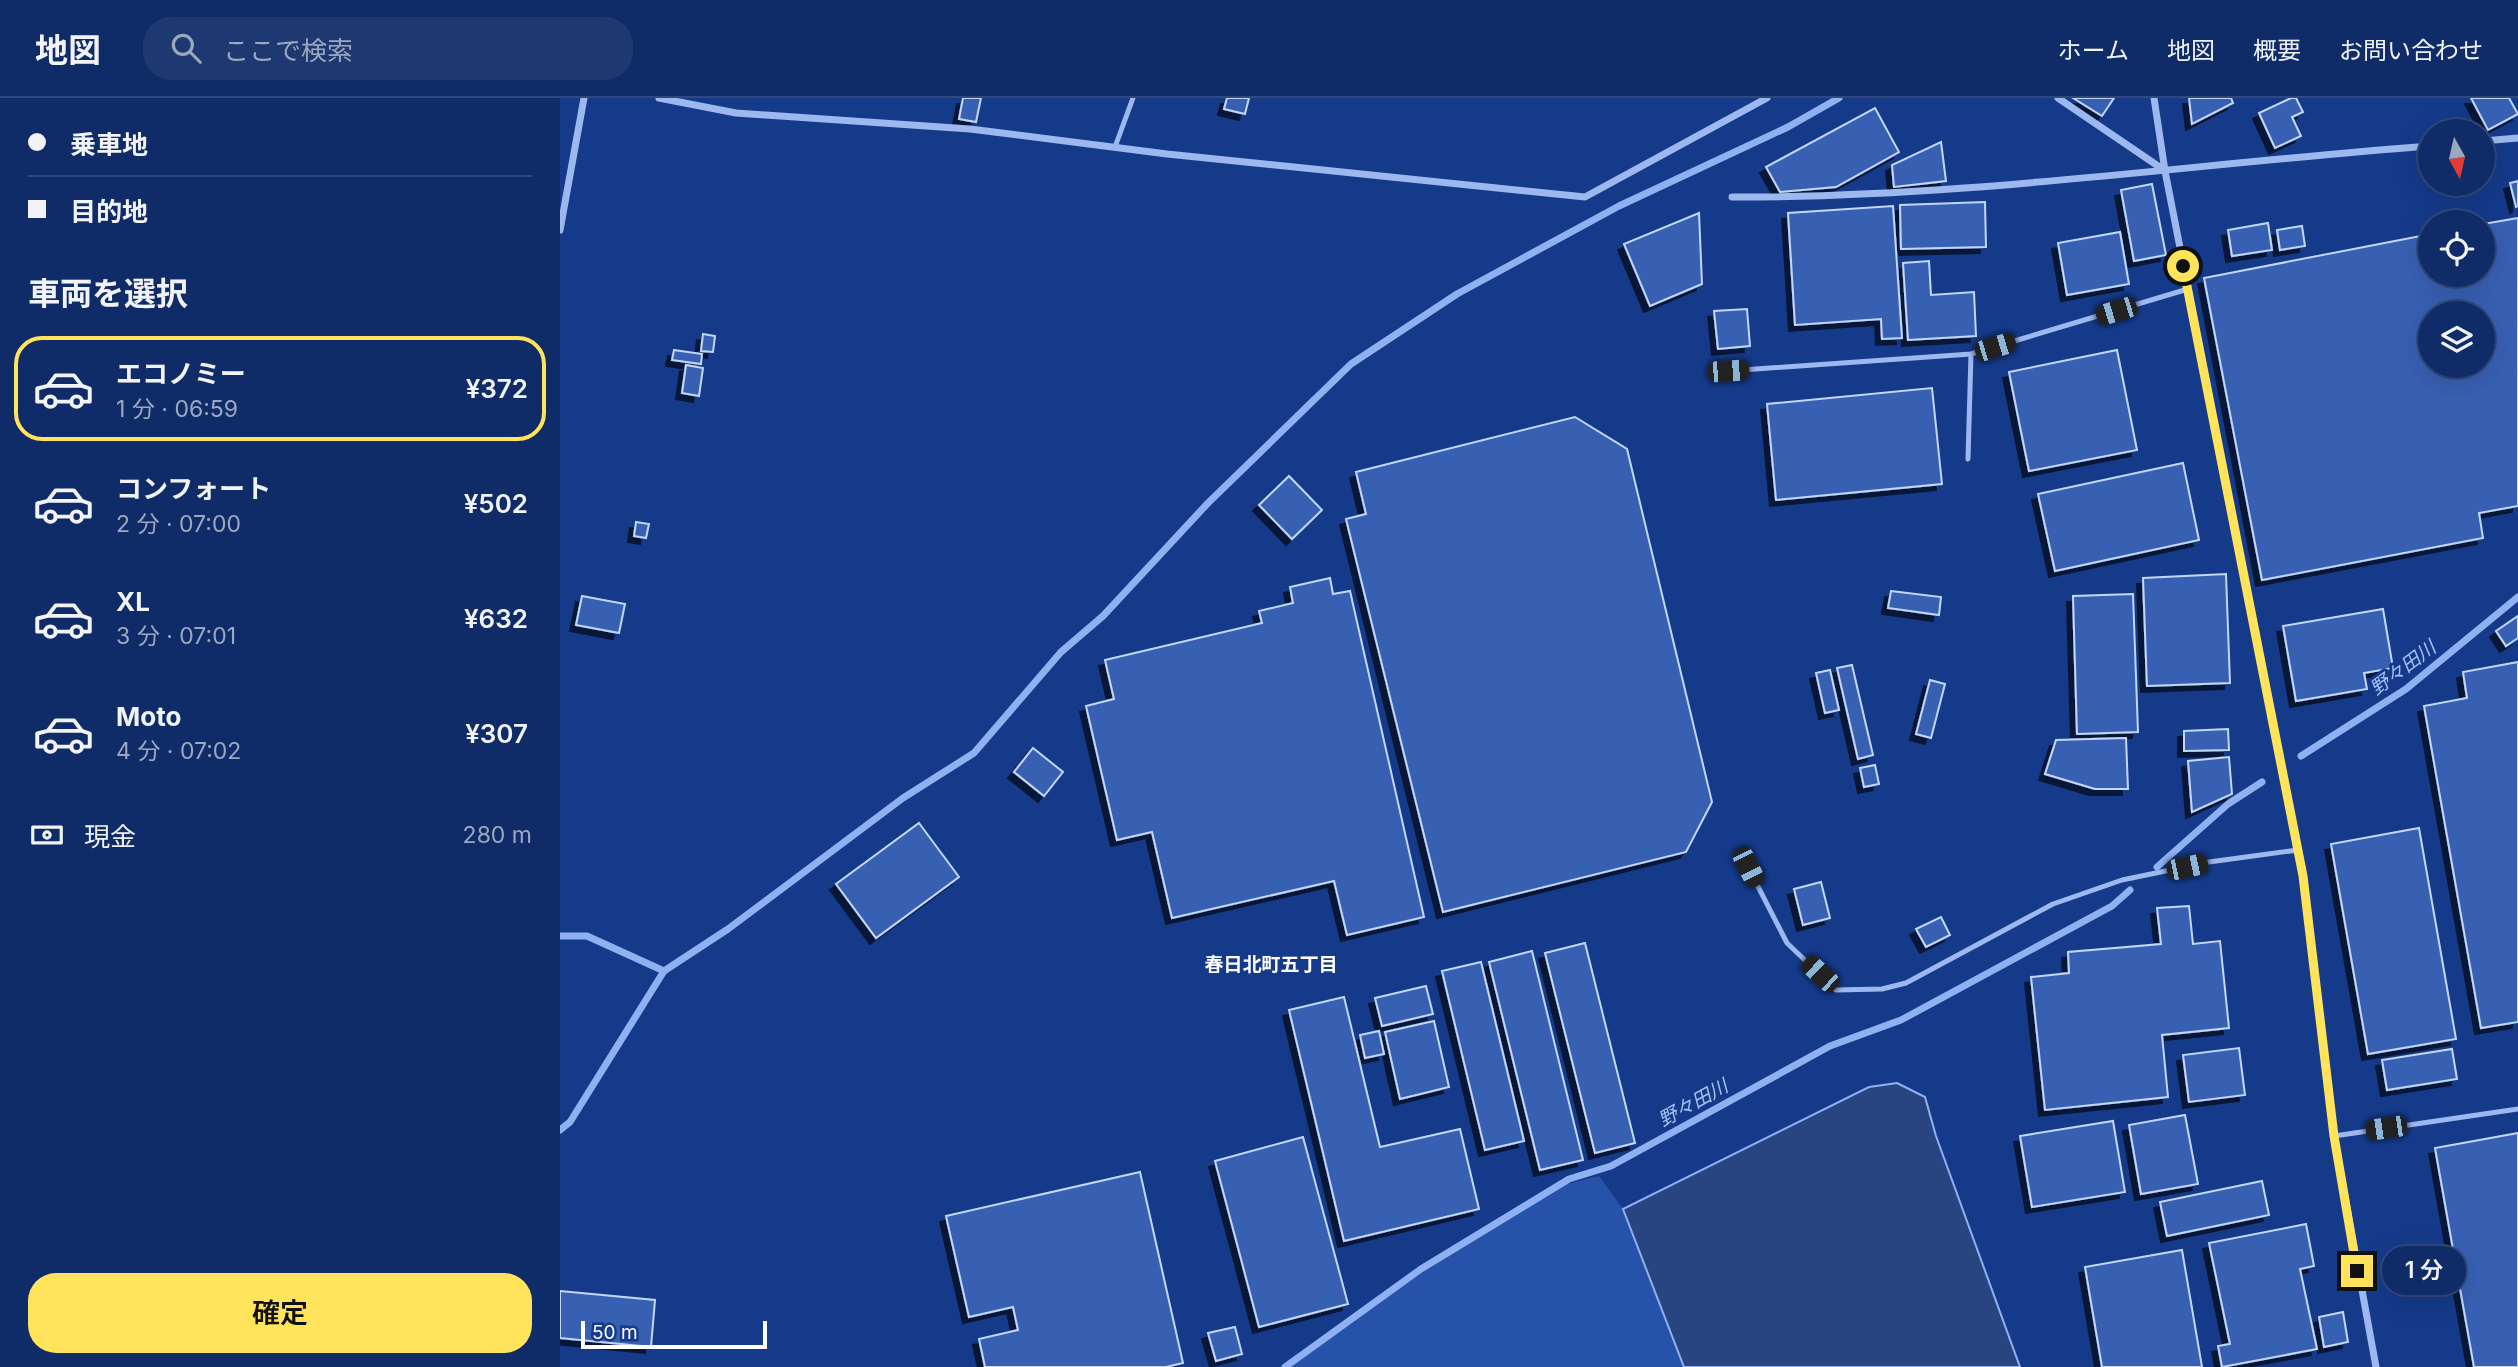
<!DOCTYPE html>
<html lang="ja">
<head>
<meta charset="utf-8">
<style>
  body { margin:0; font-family:Inter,"Noto Sans JP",sans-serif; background:#1e3871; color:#f1f3f6; height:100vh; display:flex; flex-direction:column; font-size:26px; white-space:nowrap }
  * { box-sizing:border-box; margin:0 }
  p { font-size:23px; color:#9ca7c0 }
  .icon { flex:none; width:38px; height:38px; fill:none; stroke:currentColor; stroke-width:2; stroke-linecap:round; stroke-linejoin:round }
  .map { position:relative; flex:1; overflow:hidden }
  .drawer { display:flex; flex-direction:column; background:#102c68; width:560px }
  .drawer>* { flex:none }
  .top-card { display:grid; align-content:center; height:154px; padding:0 28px; background:#102c68 }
  .needle { width:46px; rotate:172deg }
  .fabs { position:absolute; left:1858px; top:21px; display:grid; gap:14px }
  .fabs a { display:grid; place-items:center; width:77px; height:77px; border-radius:50%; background:#102c68; box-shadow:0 7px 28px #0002,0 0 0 2px #30487c; font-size:35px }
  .scale { position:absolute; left:21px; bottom:18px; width:186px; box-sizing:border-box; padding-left:7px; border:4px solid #fff; border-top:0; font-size:19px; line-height:24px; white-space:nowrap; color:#fff; -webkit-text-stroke:5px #153a8a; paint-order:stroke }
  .end { position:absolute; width:32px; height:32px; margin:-16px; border:9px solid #ffe35b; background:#111; box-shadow:0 0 0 4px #111 }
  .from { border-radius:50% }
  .bubble { position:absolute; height:49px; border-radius:24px; background:#102c68; box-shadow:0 7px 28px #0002,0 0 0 2px #30487c; font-size:23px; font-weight:600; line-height:49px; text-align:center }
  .car { position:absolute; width:21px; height:42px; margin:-21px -10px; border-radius:9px; box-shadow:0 0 5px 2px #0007; background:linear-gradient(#222 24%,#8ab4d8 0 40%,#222 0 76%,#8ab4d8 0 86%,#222 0) }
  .top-card b { display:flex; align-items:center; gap:24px; height:66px; font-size:26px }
  .top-card b+b { border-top:2px solid #30487c }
  .top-card i { width:18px; height:18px; background:#f1f3f6 }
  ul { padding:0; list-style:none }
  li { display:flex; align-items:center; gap:21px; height:105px; margin:0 14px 10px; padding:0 14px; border:4px solid transparent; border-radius:28px }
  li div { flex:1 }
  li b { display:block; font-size:26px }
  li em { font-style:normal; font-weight:600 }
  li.selected { border-color:#ffe35b }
  li>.icon { width:63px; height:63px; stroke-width:1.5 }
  h2 { padding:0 28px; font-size:32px; line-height:84px }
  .pay { display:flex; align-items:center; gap:18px; height:77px; padding:0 28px; font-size:26px }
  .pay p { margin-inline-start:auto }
  .button { display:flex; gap:14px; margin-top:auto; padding:14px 28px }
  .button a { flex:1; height:80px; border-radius:28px; background:#ffe35b; color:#111; font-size:28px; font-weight:600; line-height:80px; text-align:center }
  header { display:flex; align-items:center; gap:42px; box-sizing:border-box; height:98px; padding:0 35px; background:#102c68; border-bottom:2px solid #30487c }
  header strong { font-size:33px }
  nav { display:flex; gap:38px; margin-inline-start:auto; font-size:24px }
  .search { width:490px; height:63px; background:#1e3871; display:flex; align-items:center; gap:18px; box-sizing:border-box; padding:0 24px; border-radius:28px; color:#9ca7c0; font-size:26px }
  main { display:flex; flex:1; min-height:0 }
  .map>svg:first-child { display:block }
  .green { fill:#2752a9 }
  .water { fill:#294581; stroke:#8fb1f2; stroke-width:2 }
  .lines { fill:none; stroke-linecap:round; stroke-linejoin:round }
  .stream { stroke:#8fb1f2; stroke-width:7 }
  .building { fill:#3961b2; stroke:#c3d6fb; stroke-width:2; fill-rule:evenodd; filter:url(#shadow) }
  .lane { stroke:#9db8ef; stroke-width:5 }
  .street { stroke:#9db8ef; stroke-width:7 }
  .route { stroke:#ffe35b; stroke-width:9 }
  .labels { text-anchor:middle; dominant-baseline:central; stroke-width:6; stroke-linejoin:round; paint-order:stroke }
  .water-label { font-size:19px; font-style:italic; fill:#a9c3f7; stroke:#153a8a }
  .neighbourhood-label { font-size:19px; font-weight:bold; fill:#fff; stroke:#153a8a }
</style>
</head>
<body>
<header>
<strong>地図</strong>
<div class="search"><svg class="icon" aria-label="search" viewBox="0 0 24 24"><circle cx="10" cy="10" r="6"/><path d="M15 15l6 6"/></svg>ここで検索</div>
<nav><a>ホーム</a><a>地図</a><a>概要</a><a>お問い合わせ</a></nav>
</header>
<main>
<section class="drawer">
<div class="top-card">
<b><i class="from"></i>乗車地</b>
<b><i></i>目的地</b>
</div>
<h2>車両を選択</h2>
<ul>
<li class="selected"><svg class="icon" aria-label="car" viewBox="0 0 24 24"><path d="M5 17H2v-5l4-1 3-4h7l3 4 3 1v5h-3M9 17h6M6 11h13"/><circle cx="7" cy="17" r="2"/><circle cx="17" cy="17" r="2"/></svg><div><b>エコノミー</b><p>1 分 · 06:59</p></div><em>¥372</em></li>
<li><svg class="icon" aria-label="car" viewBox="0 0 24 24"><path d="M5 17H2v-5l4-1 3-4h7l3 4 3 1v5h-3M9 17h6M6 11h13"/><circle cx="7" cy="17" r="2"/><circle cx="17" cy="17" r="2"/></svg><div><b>コンフォート</b><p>2 分 · 07:00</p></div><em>¥502</em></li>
<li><svg class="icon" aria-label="car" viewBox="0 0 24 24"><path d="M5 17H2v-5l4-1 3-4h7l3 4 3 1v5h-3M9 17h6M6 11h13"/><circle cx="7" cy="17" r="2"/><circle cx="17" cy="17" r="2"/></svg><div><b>XL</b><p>3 分 · 07:01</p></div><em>¥632</em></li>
<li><svg class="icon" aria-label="car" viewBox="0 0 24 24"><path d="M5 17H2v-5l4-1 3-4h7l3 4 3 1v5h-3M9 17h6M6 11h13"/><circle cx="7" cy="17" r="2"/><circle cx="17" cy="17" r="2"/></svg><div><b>Moto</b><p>4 分 · 07:02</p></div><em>¥307</em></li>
</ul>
<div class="pay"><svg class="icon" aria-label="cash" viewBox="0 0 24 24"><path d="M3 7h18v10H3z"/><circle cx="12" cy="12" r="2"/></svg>現金<p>280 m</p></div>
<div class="button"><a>確定</a></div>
</section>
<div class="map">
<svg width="1958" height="1269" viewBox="0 0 1958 1269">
  <defs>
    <filter id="shadow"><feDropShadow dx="-6" dy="6" stdDeviation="0" flood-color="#0009"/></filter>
  </defs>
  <rect width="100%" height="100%" fill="#153a8a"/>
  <polygon class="green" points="1039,1078 1063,1111 1124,1269 730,1269 831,1194 1003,1087"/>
  <polygon class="water" points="1337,985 1365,999 1376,1038 1460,1269 1124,1269 1063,1111 1309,989"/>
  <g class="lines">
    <g class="stream">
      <polyline points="1741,658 1846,591 1958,499"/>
      <polyline points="1597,769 1668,706 1702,684"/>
      <polyline points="0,838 27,838 104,873"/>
      <polyline points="0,1032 10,1024 104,873 168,831 343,700 414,655 501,554 543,518 648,405 791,266 897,196 1059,108 1228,29 1279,0"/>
      <polyline points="725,1269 861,1171 1009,1081 1051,1068 1270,948 1341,922 1552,808 1570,792"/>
    </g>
  </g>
  <g class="building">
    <polygon points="403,0 421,0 416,24 399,21"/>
    <polygon points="667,0 689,0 685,16 664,11"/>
    <polygon points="1513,0 1554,0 1542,18"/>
    <polygon points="1629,0 1671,0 1673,5 1632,26"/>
    <polygon points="1731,0 1736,0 1743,14 1732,19 1741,38 1715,50 1699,15"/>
    <polygon points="1911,0 1949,0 1958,16 1928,32"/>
    <polygon points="1315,10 1339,54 1276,89 1220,94 1206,69"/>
    <polygon points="1381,44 1386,83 1334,89 1332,67"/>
    <polygon points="1958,83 1958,108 1956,109 1950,85"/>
    <polygon points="1592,86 1606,157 1574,163 1561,92"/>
    <polygon points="1425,104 1426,149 1341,151 1340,107"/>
    <polygon points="1333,108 1342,240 1322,241 1321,221 1235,227 1228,115"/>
    <polygon points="1139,115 1142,186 1090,208 1064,146"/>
    <path d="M1958 120V408L1919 415 1923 440 1702 482 1644 180 1871 136V177H1923V126ZM1871 215H1923V268H1871Z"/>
    <polygon points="1708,125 1712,152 1672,158 1668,132"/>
    <polygon points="1742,128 1745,148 1720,152 1717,132"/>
    <polygon points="1560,134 1569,186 1507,197 1498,145"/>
    <polygon points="1369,163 1371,197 1414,194 1416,238 1348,242 1343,165"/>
    <polygon points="1187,211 1190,248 1158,251 1154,213"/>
    <polygon points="143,236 155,238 153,254 141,253"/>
    <polygon points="114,252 142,256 141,266 112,262"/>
    <polygon points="1557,252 1577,352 1469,373 1449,274"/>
    <polygon points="126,267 143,270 139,298 122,295"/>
    <polygon points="1372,290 1382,386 1216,402 1207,306"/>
    <polygon points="1015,319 1067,351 1152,704 1126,754 883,814 786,421 806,416 796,374"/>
    <polygon points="1623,365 1639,442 1495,473 1478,396"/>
    <polygon points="729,378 762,412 732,441 699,407"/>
    <polygon points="76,424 89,426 86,440 74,438"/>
    <polygon points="1666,476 1670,585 1587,588 1583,480"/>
    <polygon points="770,480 773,496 790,493 864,819 787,837 774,783 612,820 592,734 557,742 526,608 554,601 545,562 702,525 699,513 733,505 730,489"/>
    <polygon points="1331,493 1381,499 1379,517 1328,510"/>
    <polygon points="1573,496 1578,634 1517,636 1513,498"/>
    <polygon points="22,498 65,506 59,535 16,527"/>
    <polygon points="1823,511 1833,570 1804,575 1807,591 1736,603 1723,528"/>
    <polygon points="1958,518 1958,540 1946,548 1936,533"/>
    <polygon points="1958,564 1958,924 1921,930 1864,608 1907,600 1903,574"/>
    <polygon points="1292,567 1313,657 1298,661 1277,570"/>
    <polygon points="1270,572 1279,612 1265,615 1256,575"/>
    <polygon points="1370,582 1385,586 1371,640 1356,636"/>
    <polygon points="1668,631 1669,652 1624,653 1624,633"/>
    <polygon points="1566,640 1568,691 1535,691 1485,676 1496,642"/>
    <polygon points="473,650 503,674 484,698 454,674"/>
    <polygon points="1669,659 1672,696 1632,714 1628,663"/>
    <polygon points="1315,667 1319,686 1304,689 1300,670"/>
    <polygon points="359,725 399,779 316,840 276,786"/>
    <polygon points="1859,730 1896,941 1808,956 1771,746"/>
    <polygon points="1261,784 1270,820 1243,827 1234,791"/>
    <polygon points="1629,808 1633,846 1660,843 1669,930 1602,937 1608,999 1485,1012 1471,879 1509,875 1508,854 1601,846 1597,810"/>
    <polygon points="1381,819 1390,837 1366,849 1356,831"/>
    <polygon points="1025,845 1075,1045 1035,1055 985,855"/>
    <polygon points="972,853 1023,1062 980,1072 929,864"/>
    <polygon points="921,864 964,1043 925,1052 882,873"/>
    <polygon points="866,888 873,916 822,928 815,900"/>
    <polygon points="784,899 820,1049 900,1031 919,1111 784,1143 729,912"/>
    <polygon points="874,923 889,989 840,1001 825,934"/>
    <polygon points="819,933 824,956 805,960 800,937"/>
    <polygon points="1679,950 1685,997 1629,1004 1623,957"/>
    <polygon points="1892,951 1897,981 1827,992 1822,962"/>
    <polygon points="1625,1017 1638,1086 1581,1096 1569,1027"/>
    <polygon points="1553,1023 1565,1094 1472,1109 1460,1038"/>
    <polygon points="1958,1035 1958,1269 1914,1269 1875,1050"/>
    <polygon points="743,1039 788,1206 699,1229 655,1063"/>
    <polygon points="580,1074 623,1265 606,1269 425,1269 419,1241 458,1232 453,1209 409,1219 386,1118"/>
    <polygon points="1702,1083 1709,1117 1607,1138 1600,1104"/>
    <polygon points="1746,1126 1754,1168 1740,1171 1757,1251 1662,1269 1658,1248 1670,1246 1649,1145"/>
    <polygon points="1622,1152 1642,1269 1542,1269 1525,1169"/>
    <polygon points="0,1193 95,1202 91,1249 0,1240"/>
    <polygon points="1783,1214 1788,1244 1764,1249 1759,1219"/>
    <polygon points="675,1229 682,1256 656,1263 648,1235"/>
  </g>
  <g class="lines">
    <g class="lane">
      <polyline points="555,49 573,0"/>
      <polyline points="1168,273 1411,256 1628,191"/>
      <polyline points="1408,361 1411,256"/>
      <polyline points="1188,769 1227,845 1276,892 1322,891 1346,885 1493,806 1562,782 1649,764 1738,752"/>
      <polyline points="1774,1038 1958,1011"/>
    </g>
    <g class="street">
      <polyline points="99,0 176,15 410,31 607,56 1025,99 1207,0"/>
      <polyline points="1498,0 1604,72"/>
      <polyline points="1594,0 1605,73 1743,778 1774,1038 1816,1269"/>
      <polyline points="1923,43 1958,40"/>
      <path d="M1172 99C1406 100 1637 65 1871 48"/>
      <polyline points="0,132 24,0"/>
    </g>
  </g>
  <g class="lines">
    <polyline class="route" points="1623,168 1743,778 1774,1038 1797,1173"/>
  </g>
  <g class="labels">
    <g class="water-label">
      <text transform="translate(1843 570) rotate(-37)">野々田川</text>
      <text transform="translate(1133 1005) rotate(-29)">野々田川</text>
    </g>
    <g class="neighbourhood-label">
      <text x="711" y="866">春日北町五丁目</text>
    </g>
  </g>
</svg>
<div class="fabs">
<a><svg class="needle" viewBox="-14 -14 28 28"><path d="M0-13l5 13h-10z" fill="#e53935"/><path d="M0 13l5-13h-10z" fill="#9ca7c0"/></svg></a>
<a><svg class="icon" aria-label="locate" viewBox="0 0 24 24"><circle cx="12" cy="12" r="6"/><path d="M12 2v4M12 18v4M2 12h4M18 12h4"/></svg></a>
<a><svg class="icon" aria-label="layers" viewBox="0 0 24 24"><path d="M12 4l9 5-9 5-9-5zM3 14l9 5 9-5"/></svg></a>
</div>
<div class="scale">50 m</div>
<i class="end from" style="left:1623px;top:168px"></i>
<i class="end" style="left:1797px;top:1173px"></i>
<div class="bubble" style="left:1822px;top:1148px;width:84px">1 分</div>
<i class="car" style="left:1556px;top:213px;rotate:253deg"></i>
<i class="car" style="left:1435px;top:249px;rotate:73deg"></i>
<i class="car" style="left:1168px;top:273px;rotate:86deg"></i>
<i class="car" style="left:1188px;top:769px;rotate:153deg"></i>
<i class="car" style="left:1627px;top:769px;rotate:78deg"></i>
<i class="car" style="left:1260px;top:876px;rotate:313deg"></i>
<i class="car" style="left:1826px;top:1030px;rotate:262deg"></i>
</div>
</main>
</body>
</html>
